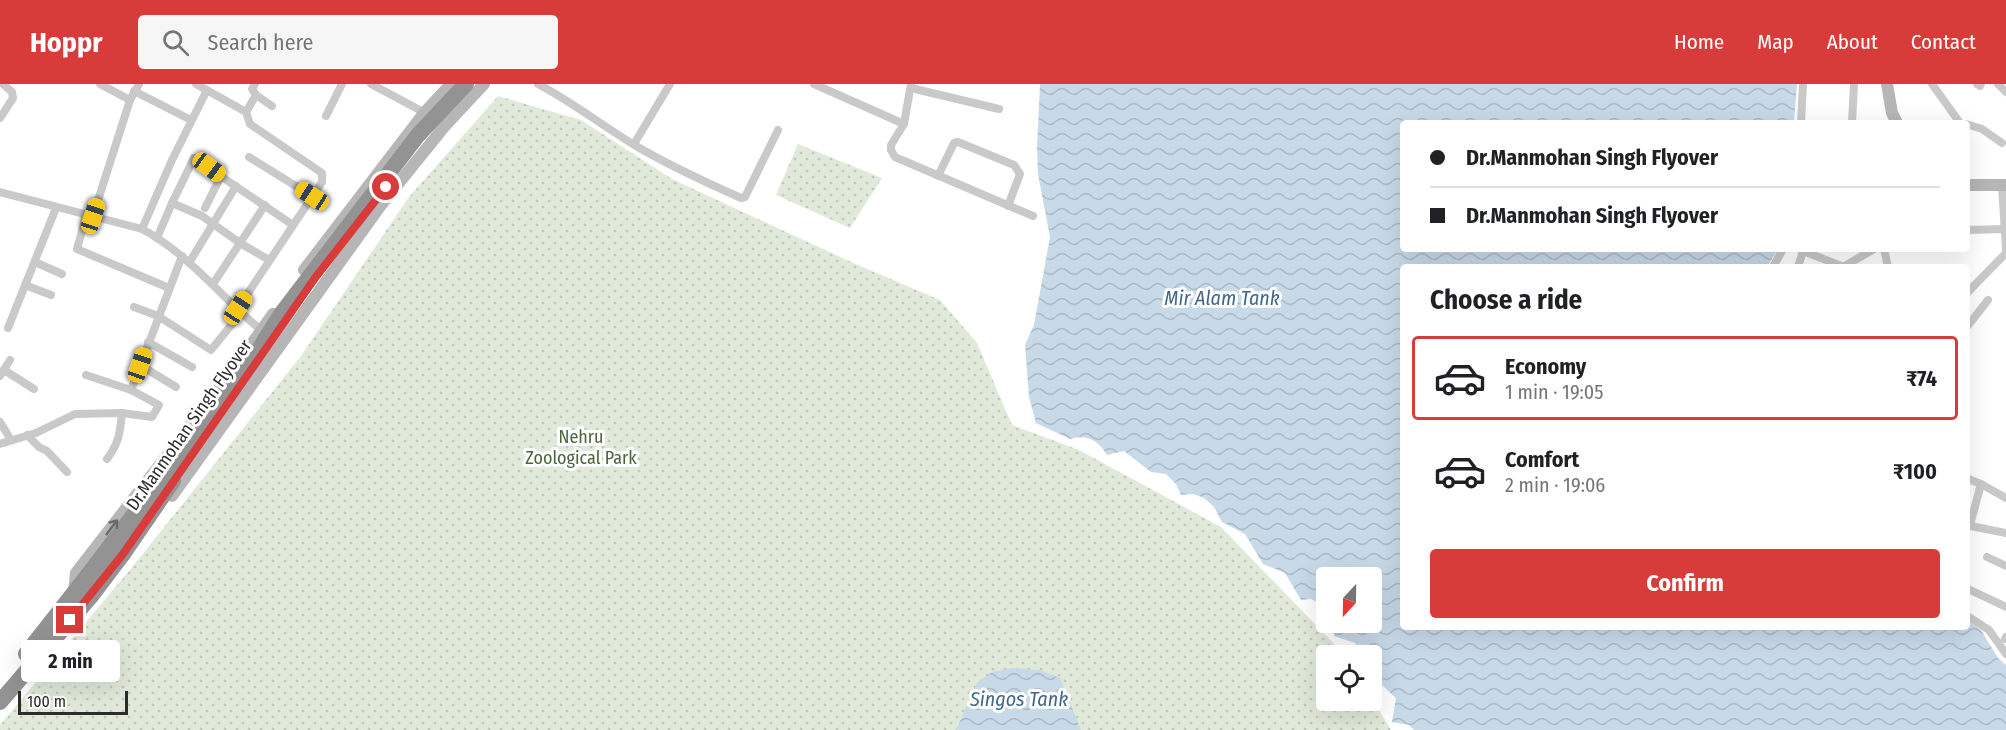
<!DOCTYPE html>
<html lang="en">
<head>
<meta charset="utf-8">
<style>
  body { margin:0; font-family:"Fira Sans Condensed",sans-serif; background:#f6f6f6; color:#202124; height:100vh; display:flex; flex-direction:column; font-size:22px; white-space:nowrap }
  * { box-sizing:border-box; margin:0 }
  p { font-size:20px; color:#757577 }
  .icon { flex:none; width:33px; height:33px; fill:none; stroke:currentColor; stroke-width:2; stroke-linecap:round; stroke-linejoin:round }
  .map { position:relative; flex:1; overflow:hidden }
  .sheet { position:absolute; left:1400px; top:180px; width:570px; height:366px; display:flex; flex-direction:column; background:#fff; border-radius:6px; box-shadow:0 6px 24px #0002 }
  .sheet>* { flex:none }
  .guide { position:absolute; left:1400px; top:36px; width:570px; height:132px; border-radius:6px; box-shadow:0 6px 24px #0002; display:grid; align-content:center; height:132px; padding:0 30px; background:#fff }
  .needle { width:39px; rotate:202deg }
  .controls { position:absolute; left:1316px; top:483px; display:grid; gap:12px }
  .controls a { display:grid; place-items:center; width:66px; height:66px; border-radius:6px; background:#fff; box-shadow:0 6px 24px #0002; font-size:30px }
  .scale { position:absolute; left:18px; bottom:15px; width:110px; box-sizing:border-box; padding-left:6px; border:3px solid #2c2c2c; border-top:0; font-size:16px; line-height:21px; white-space:nowrap; color:#2c2c2c; -webkit-text-stroke:4px #fff; paint-order:stroke }
  .end { position:absolute; width:27px; height:27px; margin:-14px; border:8px solid #d73b3a; background:#fff; box-shadow:0 0 0 3px #fff }
  .from { border-radius:50% }
  .bubble { position:absolute; height:42px; border-radius:6px; background:#fff; box-shadow:0 6px 24px #0002; font-size:20px; font-weight:700; line-height:42px; text-align:center }
  .car { position:absolute; width:18px; height:36px; margin:-18px -9px; border-radius:8px; box-shadow:0 0 4px 2px #0007; background:linear-gradient(#f5c518 24%,#345 0 40%,#f5c518 0 76%,#345 0 86%,#f5c518 0) }
  .guide b { display:flex; align-items:center; gap:21px; height:57px; font-size:22px }
  .guide b+b { border-top:2px solid #e0e0e0 }
  .guide i { width:15px; height:15px; background:#202124 }
  ul { padding:0; list-style:none }
  li { display:flex; align-items:center; gap:18px; height:84px; margin:0 12px 9px; padding:0 18px; border:3px solid transparent; border-radius:6px }
  li div { flex:1 }
  li b { display:block; font-size:22px }
  li em { font-style:normal; font-weight:700 }
  li.on { border-color:#d73b3a }
  li>.icon { width:54px; height:54px; stroke-width:1.5 }
  h2 { padding:0 30px; font-size:27px; line-height:72px }
  .primary-button { display:flex; gap:12px; margin-top:auto; padding:12px 30px }
  .primary-button a { flex:1; height:69px; border-radius:6px; background:#d73b3a; color:#fff; font-size:24px; font-weight:700; line-height:69px; text-align:center }
  header { display:flex; align-items:center; gap:36px; box-sizing:border-box; height:84px; padding:0 30px; background:#d73b3a; color:#fff }
  header strong { font-size:28px }
  nav { display:flex; gap:33px; margin-inline-start:auto; font-size:21px }
  .search { width:420px; height:54px; background:#f6f6f6; display:flex; align-items:center; gap:15px; box-sizing:border-box; padding:0 21px; border-radius:6px; color:#757577; font-size:22px }
  .map>svg:first-child { display:block }
  .park { fill:url(#park-dots) }
  .water { fill:url(#water-waves) }
  .lines { fill:none; stroke-linecap:round; stroke-linejoin:round }
  .street { stroke:#c9c9c9; stroke-width:8 }
  .secondary { stroke:#b6b6b6; stroke-width:12 }
  .highway { stroke:#939393; stroke-width:16 }
  .highway-bridge { stroke:#939393; stroke-width:16 }
  .oneway { stroke:#6a6a6a }
  .route { stroke:#d73b3a; stroke-width:8 }
  .labels { text-anchor:middle; dominant-baseline:central; stroke-width:6; stroke-linejoin:round; paint-order:stroke }
  .street-label { font-size:18px; fill:#2c2c2c; stroke:#fff }
  .park-label { font-size:18px; fill:#4c643d; stroke:#fff }
  .water-label { font-size:20px; font-style:italic; fill:#416687; stroke:#fff }
</style>
</head>
<body>
<header>
<strong>Hoppr</strong>
<div class="search"><svg class="icon" aria-label="search" viewBox="0 0 24 24"><circle cx="10" cy="10" r="6"/><path d="M15 15l6 6"/></svg>Search here</div>
<nav><a>Home</a><a>Map</a><a>About</a><a>Contact</a></nav>
</header>
<div class="map">
<svg width="2006" height="646" viewBox="0 0 2006 646">
  <defs>
    <pattern id="park-dots" width="8" height="8" patternUnits="userSpaceOnUse" patternTransform="scale(1.5)"><rect width="8" height="8" fill="#e1e9da"/><path d="M2 2h.1M6 6h.1" fill="none" stroke="#c1c8bb" stroke-width="1.8" stroke-linecap="round"/></pattern>
    <pattern id="water-waves" width="16" height="10" patternUnits="userSpaceOnUse" patternTransform="scale(1.5)"><rect width="16" height="10" fill="#c8d9e8"/><path d="M0 5q4-4 8 0t8 0" fill="none" stroke="#acbac7"/></pattern>
  </defs>
  <rect width="100%" height="100%" fill="#fff"/>
  <g class="park">
    <polygon points="498,12 581,36 672,95 851,178 940,216 977,259 1012,341 1079,366 1221,443 1345,571 1326,572 1326,616 1371,616 1371,613 1391,646 0,646 0,641 133,482 301,272 409,113"/>
    <polygon points="798,60 882,94 850,144 776,111"/>
  </g>
  <g class="water">
    <path d="M1040 0H1797L1794 39H1402V165H1778L1767 183H1402V543H1966L1967 536 1981 546 1998 574 2006 581V646H1414L1409 641 1392 638 1396 614 1383 602 1371 597V572L1364 571 1355 559 1334 552V539L1371 538V494H1326V523L1311 515 1301 516 1285 489 1263 480 1245 450 1222 438 1214 423 1204 414 1193 410 1181 411 1176 400 1166 390 1151 388 1124 367 1107 371C1098 356 1087 350 1070 355L1036 339 1029 313 1025 261 1034 241 1050 153 1038 90 1037 64Z"/>
    <polygon points="1013,584 1040,586 1060,594 1081,646 956,646 977,599 992,588"/>
  </g>
  <g class="lines">
    <g class="street">
      <polyline points="100,0 130,16"/>
      <polyline points="196,0 246,28 250,40 322,89 322,98 238,224"/>
      <polyline points="255,0 252,5 256,11 272,22"/>
      <polyline points="371,0 429,31"/>
      <path d="M538 0C572 18 603 42 636 62 670 82 705 98 741 114L745 113 778 46"/>
      <polyline points="814,0 904,40"/>
      <polyline points="911,0 904,40 891,61 891,66 895,73 1033,132"/>
      <polyline points="1932,0 1960,39"/>
      <polyline points="1977,0 1980,2 1981,0"/>
      <polyline points="1998,0 2006,8"/>
      <polyline points="911,4 999,25"/>
      <polyline points="134,7 191,36"/>
      <polyline points="246,28 256,11"/>
      <polyline points="326,32 342,0"/>
      <polyline points="0,34 13,14 12,8 3,0"/>
      <polyline points="1801,39 1803,0"/>
      <polyline points="1852,39 1854,0"/>
      <polyline points="1966,40 1982,45 2002,59"/>
      <polyline points="634,60 670,0"/>
      <polyline points="249,73 312,112"/>
      <polyline points="938,92 954,59 958,58 1014,81 1020,90 1008,122"/>
      <polyline points="2002,101 2006,165"/>
      <path d="M0 108 142 145C189 170 221 213 261 246"/>
      <polyline points="172,119 202,132 240,159 269,176"/>
      <polyline points="205,124 221,92"/>
      <polyline points="86,132 77,165 169,204"/>
      <polyline points="93,132 130,16 139,0"/>
      <polyline points="142,145 172,76 207,6"/>
      <polyline points="1966,146 2006,145"/>
      <polyline points="157,154 172,119 194,74 293,141"/>
      <polyline points="1884,165 1888,183"/>
      <polyline points="35,178 62,190"/>
      <polyline points="189,179 236,102"/>
      <polyline points="1773,183 1783,165"/>
      <polyline points="1798,183 1803,167 1844,183"/>
      <polyline points="1843,183 1874,165"/>
      <polyline points="213,200 265,121"/>
      <polyline points="25,201 51,211"/>
      <polyline points="1966,210 2006,169"/>
      <polyline points="134,223 158,232 211,266 241,229"/>
      <polyline points="8,244 56,124"/>
      <polyline points="1966,244 1988,216"/>
      <polyline points="148,258 192,283"/>
      <polyline points="140,281 176,303"/>
      <polyline points="4,286 34,305"/>
      <polyline points="0,292 10,276"/>
      <polyline points="131,306 182,172"/>
      <polyline points="0,338 11,356"/>
      <polyline points="27,351 39,363 47,367 67,388"/>
      <polyline points="0,360 36,349 75,330 122,329 152,333 159,321 131,306 86,291"/>
      <path d="M107 375C119 359 120 349 122 329"/>
      <polyline points="1966,394 1981,400 2006,414"/>
      <polyline points="1966,441 2006,449"/>
      <polyline points="1970,441 1981,400"/>
      <polyline points="1987,473 2006,482"/>
      <polyline points="1966,504 2006,523"/>
      <polyline points="1966,531 1989,546 2006,570"/>
      <polyline points="2005,555 2006,553"/>
    </g>
    <g class="secondary">
      <polyline points="1887,0 1892,29 1897,39"/>
      <polyline points="1966,101 2006,101"/>
      <polyline points="304,186 425,28 451,0"/>
      <polyline points="172,412 381,121 444,43 484,0"/>
      <polyline points="74,509 76,489 228,293 273,230"/>
    </g>
    <g class="highway">
      <polyline points="26,570 88,491"/>
      <polyline points="0,618 92,511 123,470"/>
    </g>
    <g class="highway-bridge">
      <polyline points="123,470 173,397"/>
      <polyline points="88,491 258,267 281,230 418,51 466,0"/>
    </g>
  </g>
  <defs><path id="oneway-shaft" d="M-6 0H5M1.5-3L5.5 0L1.5 3" fill="none" stroke-width="1.6" stroke-linecap="round" stroke-linejoin="round" transform="scale(1.5)"/></defs>
  <use class="oneway" href="#oneway-shaft" transform="translate(112 443) rotate(-53)"/>
  <g class="lines">
    <polyline class="route" points="70,536 123,470 315,194 386,103"/>
  </g>
  <g class="labels">
    <g class="street-label">
      <text transform="translate(189 341) rotate(-55)">Dr.Manmohan Singh Flyover</text>
    </g>
    <g class="park-label">
      <text x="581" y="353">Nehru<tspan x="581" dy="21">Zoological Park</tspan></text>
    </g>
    <g class="water-label">
      <text x="1222" y="214">Mir Alam Tank</text>
      <text x="1019" y="615">Singos Tank</text>
    </g>
  </g>
</svg>
<div class="controls">
<a><svg class="needle" viewBox="-14 -14 28 28"><path d="M0-13l5 13h-10z" fill="#e53935"/><path d="M0 13l5-13h-10z" fill="#757577"/></svg></a>
<a><svg class="icon" aria-label="locate" viewBox="0 0 24 24"><circle cx="12" cy="12" r="6"/><path d="M12 2v4M12 18v4M2 12h4M18 12h4"/></svg></a>
</div>
<div class="scale">100 m</div>
<i class="end from" style="left:386px;top:103px"></i>
<i class="end" style="left:70px;top:536px"></i>
<div class="bubble" style="left:21px;top:556px;width:99px">2 min</div>
<i class="car" style="left:209px;top:83px;rotate:126deg"></i>
<i class="car" style="left:312px;top:112px;rotate:303deg"></i>
<i class="car" style="left:93px;top:132px;rotate:18deg"></i>
<i class="car" style="left:238px;top:224px;rotate:33deg"></i>
<i class="car" style="left:140px;top:281px;rotate:19deg"></i>
<div class="guide">
<b><i class="from"></i>Dr.Manmohan Singh Flyover</b>
<b><i></i>Dr.Manmohan Singh Flyover</b>
</div>
<section class="sheet">
<h2>Choose a ride</h2>
<ul>
<li class="on"><svg class="icon" aria-label="car" viewBox="0 0 24 24"><path d="M5 17H2v-5l4-1 3-4h7l3 4 3 1v5h-3M9 17h6M6 11h13"/><circle cx="7" cy="17" r="2"/><circle cx="17" cy="17" r="2"/></svg><div><b>Economy</b><p>1 min · 19:05</p></div><em>₹74</em></li>
<li><svg class="icon" aria-label="car" viewBox="0 0 24 24"><path d="M5 17H2v-5l4-1 3-4h7l3 4 3 1v5h-3M9 17h6M6 11h13"/><circle cx="7" cy="17" r="2"/><circle cx="17" cy="17" r="2"/></svg><div><b>Comfort</b><p>2 min · 19:06</p></div><em>₹100</em></li>
</ul>
<div class="primary-button"><a>Confirm</a></div>
</section>
</div>
</body>
</html>
